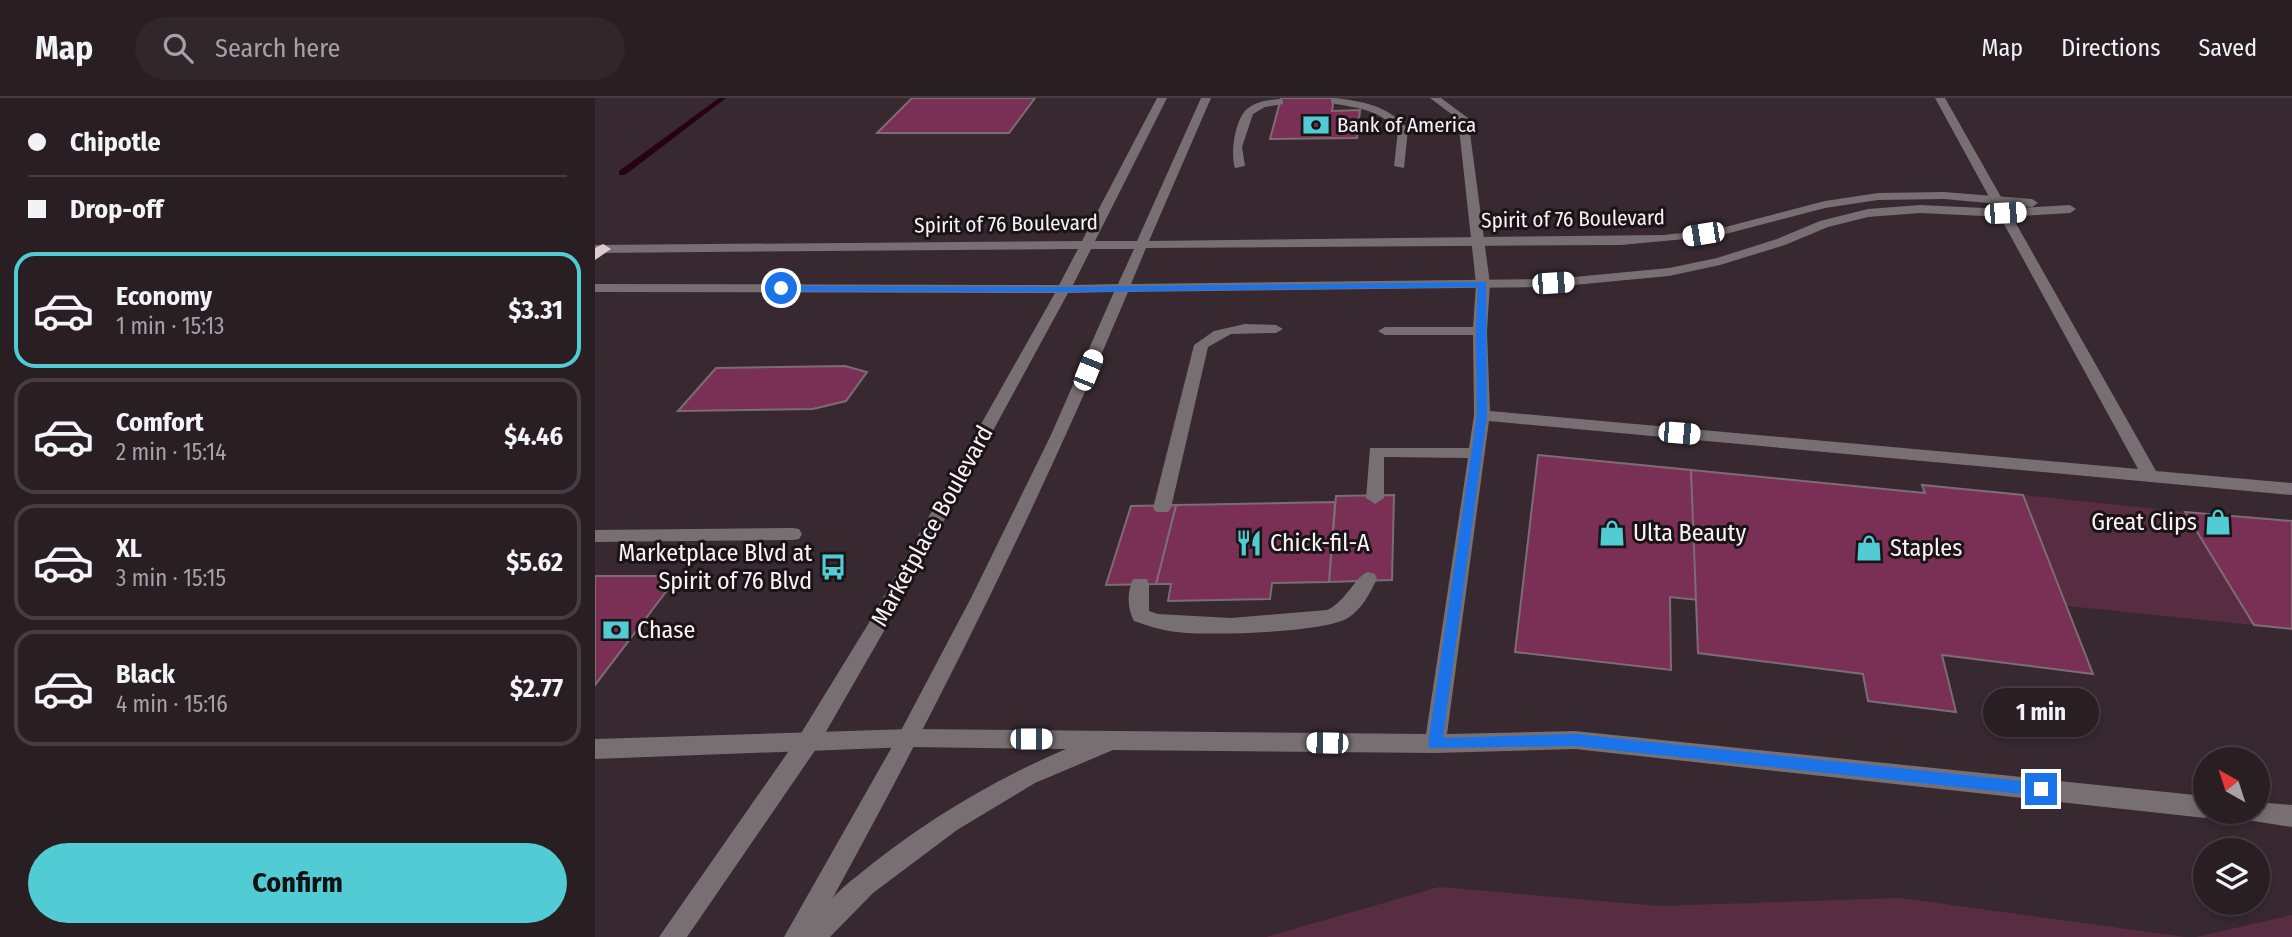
<!DOCTYPE html>
<html lang="en">
<head>
<meta charset="utf-8">
<style>
  body { margin:0; font-family:"Fira Sans Condensed",sans-serif; background:#31272b; color:#f1f3f6; height:100vh; display:flex; flex-direction:column; font-size:26px; white-space:nowrap }
  * { box-sizing:border-box; margin:0 }
  p { font-size:23px; color:#a5a2a6 }
  .icon { flex:none; width:38px; height:38px; fill:none; stroke:currentColor; stroke-width:2; stroke-linecap:round; stroke-linejoin:round }
  .map { position:relative; flex:1; overflow:hidden }
  .drawer { display:flex; flex-direction:column; background:#291f23; width:595px }
  .drawer>* { flex:none }
  .guide { display:grid; align-content:center; height:154px; padding:0 28px; background:#291f23 }
  .needle { width:46px; rotate:321deg }
  .fabs { position:absolute; left:1598px; top:649px; display:grid; gap:14px }
  .fabs a { display:grid; place-items:center; width:77px; height:77px; border-radius:50%; background:#291f23; box-shadow:0 4px 10px #0003,0 0 0 2px #453d41; font-size:35px }
  .end { position:absolute; width:32px; height:32px; margin:-16px; border:9px solid #1a73e8; background:#fff; box-shadow:0 0 0 4px #fff }
  .from { border-radius:50% }
  .bubble { position:absolute; height:49px; border-radius:24px; background:#291f23; box-shadow:0 4px 10px #0003,0 0 0 2px #453d41; font-size:23px; font-weight:700; line-height:49px; text-align:center }
  .car { position:absolute; width:21px; height:42px; margin:-21px -10px; border-radius:9px; box-shadow:0 0 5px 2px #0007; background:linear-gradient(#fff 24%,#345 0 40%,#fff 0 76%,#345 0 86%,#fff 0) }
  .guide b { display:flex; align-items:center; gap:24px; height:66px; font-size:26px }
  .guide b+b { border-top:2px solid #453d41 }
  .guide i { width:18px; height:18px; background:#f1f3f6 }
  ul { padding:0; list-style:none }
  li { display:flex; align-items:center; gap:21px; height:116px; margin:0 14px 10px; padding:0 14px; border:4px solid #453d41; border-radius:21px }
  li div { flex:1 }
  li b { display:block; font-size:26px }
  li em { font-style:normal; font-weight:700 }
  li.selected { border-color:#51ccd5 }
  li>.icon { width:63px; height:63px; stroke-width:1.5 }
  .action { display:flex; gap:14px; margin-top:auto; padding:14px 28px }
  .action a { flex:1; height:80px; border-radius:42px; background:#51ccd5; color:#111; font-size:28px; font-weight:700; line-height:80px; text-align:center }
  header { display:flex; align-items:center; gap:42px; box-sizing:border-box; height:98px; padding:0 35px; background:#291f23; border-bottom:2px solid #453d41 }
  header strong { font-size:33px }
  nav { display:flex; gap:38px; margin-inline-start:auto; font-size:24px }
  .search { width:490px; height:63px; background:#31272b; display:flex; align-items:center; gap:18px; box-sizing:border-box; padding:0 24px; border-radius:38px; color:#a5a2a6; font-size:26px }
  main { display:flex; flex:1; min-height:0 }
  .map>svg:first-child { display:block }
  .green { fill:#592d41 }
  .lines { fill:none; stroke-linecap:round; stroke-linejoin:round }
  .stream { fill:#250214; fill-rule:evenodd }
  .building { fill:#7a3055; stroke:#7c6c73; stroke-width:2 }
  .lane { fill:#776f72; fill-rule:evenodd }
  .street { fill:#776f72; fill-rule:evenodd }
  .highway { fill:#ddcbd2; fill-rule:evenodd }
  .route { fill:#1a73e8 }
  .labels { text-anchor:middle; dominant-baseline:central; stroke-width:6; stroke-linejoin:round; paint-order:stroke }
  .far-poi-label { font-size:21px; fill:#fbf2f5; stroke:#1a1416; text-anchor:start }
  .far-street-label { font-size:21px; fill:#fbf2f5; stroke:#1a1416 }
  .poi-label { font-size:24px; fill:#fbf2f5; stroke:#1a1416; text-anchor:start }
  .street-label { font-size:24px; fill:#fbf2f5; stroke:#1a1416 }
</style>
</head>
<body>
<header>
<strong>Map</strong>
<div class="search"><svg class="icon" aria-label="search" viewBox="0 0 24 24"><circle cx="10" cy="10" r="6"/><path d="M15 15l6 6"/></svg>Search here</div>
<nav><a>Map</a><a>Directions</a><a>Saved</a></nav>
</header>
<main>
<section class="drawer">
<div class="guide">
<b><i class="from"></i>Chipotle</b>
<b><i></i>Drop-off</b>
</div>
<ul>
<li class="selected"><svg class="icon" aria-label="car" viewBox="0 0 24 24"><path d="M5 17H2v-5l4-1 3-4h7l3 4 3 1v5h-3M9 17h6M6 11h13"/><circle cx="7" cy="17" r="2"/><circle cx="17" cy="17" r="2"/></svg><div><b>Economy</b><p>1 min · 15:13</p></div><em>$3.31</em></li>
<li><svg class="icon" aria-label="car" viewBox="0 0 24 24"><path d="M5 17H2v-5l4-1 3-4h7l3 4 3 1v5h-3M9 17h6M6 11h13"/><circle cx="7" cy="17" r="2"/><circle cx="17" cy="17" r="2"/></svg><div><b>Comfort</b><p>2 min · 15:14</p></div><em>$4.46</em></li>
<li><svg class="icon" aria-label="car" viewBox="0 0 24 24"><path d="M5 17H2v-5l4-1 3-4h7l3 4 3 1v5h-3M9 17h6M6 11h13"/><circle cx="7" cy="17" r="2"/><circle cx="17" cy="17" r="2"/></svg><div><b>XL</b><p>3 min · 15:15</p></div><em>$5.62</em></li>
<li><svg class="icon" aria-label="car" viewBox="0 0 24 24"><path d="M5 17H2v-5l4-1 3-4h7l3 4 3 1v5h-3M9 17h6M6 11h13"/><circle cx="7" cy="17" r="2"/><circle cx="17" cy="17" r="2"/></svg><div><b>Black</b><p>4 min · 15:16</p></div><em>$2.77</em></li>
</ul>
<div class="action"><a>Confirm</a></div>
</section>
<div class="map">
<svg width="1697" height="839" viewBox="0 0 1697 839">
  <rect width="100%" height="100%" fill="#37292f"/>
  <g class="green">
    <polygon points="1428,397 1590,414 1659,527 1472,508"/>
    <polygon points="844,789 1064,808 1305,800 1590,839 671,839"/>
    <polygon points="1697,817 1697,839 1601,839"/>
  </g>
  <g class="lines">
    <polygon class="stream" points="124,0 131,0 30,77 24,77 24,73"/>
  </g>
  <g class="building">
    <polygon points="317,0 440,0 414,35 282,35"/>
    <polygon points="686,0 739,0 737,13 765,12 762,40 675,41"/>
    <polygon points="250,268 272,274 251,303 218,311 83,313 121,270"/>
    <polygon points="943,357 1096,372 1103,502 1075,499 1076,572 920,554"/>
    <polygon points="1096,372 1330,395 1327,387 1428,397 1498,576 1347,557 1361,614 1273,603 1268,576 1103,555"/>
    <polygon points="799,397 797,482 734,484 741,398"/>
    <polygon points="740,404 734,484 677,485 675,501 573,503 576,486 561,486 581,407"/>
    <polygon points="581,407 561,486 511,487 536,408"/>
    <polygon points="1590,414 1697,423 1697,531 1659,527"/>
    <polygon points="0,478 83,478 0,587"/>
  </g>
  <g class="lines">
    <g class="lane">
      <path d="M739 0C768 3 794 8 813 31L809 70 799 68 803 32C783 11 762 10 736 5V1Z"/>
      <path d="M835 0H846L873 20 895 186 892 233 895 313 1543 371 1340 0H1350L1561 373 1697 385V397L894 323 852 636 980 633 1610 698V714H1619L1618 716 1610 720 980 651 840 655 518 652 440 685 362 732 278 795 235 839H204L208 830C226 813 242 793 262 778 325 726 396 683 471 651L315 649 0 661V641L315 631 831 636 873 360 789 359V400L780 406 771 400 775 350H874L879 317 878 237H790L783 233 790 229H878L881 186 863 21Z"/>
      <path d="M685 1 688 2V6L670 9 658 16 647 49 650 68 640 70C635 56 640 21 652 11 662 3 673 2 685 1Z"/>
      <polygon points="650,226 681,227 688,231 681,235 636,236 613,249 576,410 573,414 561,414 558,410 599,247 619,233"/>
      <polygon points="198,430 204,431 207,436 204,441 198,442 0,444 0,432"/>
      <path d="M773 474 780 476 782 481C775 495 767 511 753 520 728 535 613 538 581 534 566 532 553 528 539 523 532 510 532 494 538 481H552L554 486V513L563 516 636 520 732 512C752 503 760 478 773 474Z"/>
      <polygon points="1662,704 1697,707 1697,729 1652,722 1649,714 1662,714"/>
    </g>
    <path class="street" d="M562 0H572L500 143H542L606 0H616L554 143 1068 137 1123 131 1230 103 1283 95 1349 94 1437 101 1443 105 1437 109 1349 101 1283 102 1230 110 1123 138 1026 147 551 150 536 186 958 181 1074 170 1122 160 1182 141 1225 123 1273 111 1325 107 1410 111 1475 107 1481 111 1475 115 1410 119 1325 115 1273 119 1233 129 1190 147 1125 167 1074 178 958 189 533 194C440 416 333 629 216 839H189L302 640 376 500 455 339 519 194 473 195 289 533 221 651 92 839H64L205 637 275 523 460 195 0 194V186L464 187 483 151 0 155V147L487 143ZM496 151H539L523 186 478 187Z"/>
    <polygon class="highway" points="8,146 16,151 0,162 0,150"/>
  </g>
  <polygon class="route" points="891,184 892,317 848,640 980,636 1446,685 1451,687 1453,691 1451,696 1446,698 980,648 835,650 833,646 882,317 881,233 883,189 469,194 186,193 182,190 186,188 469,189"/>
  <defs>
    <g id="bank-bare" transform="scale(2.1)"><path d="M-6-4H6V4H-6ZM0-2.3a2.3 2.3 0 1 0 0 4.6a2.3 2.3 0 1 0 0-4.6Z" fill="#51ccd5" stroke="#1a1416" stroke-width="2.5" paint-order="stroke"/></g>
    <g id="shop-bare" transform="scale(2.1)"><path d="M-5-2.5h2.3a2.7 3.5 0 0 1 5.4 0H5L5.5 6h-11ZM-1.5-2.5h3a1.5 2.3 0 0 0-3 0Z" fill="#51ccd5" stroke="#1a1416" stroke-width="2.5" paint-order="stroke"/></g>
    <g id="restaurant-bare" transform="scale(2.1)"><path d="M-5-6h1v4h1v-4h1v4h1v-4h1v5L-1.5 .5V6h-2V.5L-5-1ZM5-6V6H3V1.5H1.5Q1.5-4 5-6Z" fill="#51ccd5" stroke="#1a1416" stroke-width="2.5" paint-order="stroke"/></g>
    <g id="bus-bare" transform="scale(2.1)"><path d="M-5-6H5V4H4V6H2V4H-2V6H-4V4H-5ZM-3.5-4V0h7V-4ZM-3.5 1.2v1.5H-2V1.2ZM2 1.2v1.5H3.5V1.2Z" fill="#51ccd5" stroke="#1a1416" stroke-width="2.5" paint-order="stroke"/></g>
  </defs>
  <g fill-rule="evenodd">
    <use href="#bank-bare" x="721" y="27"/>
    <use href="#shop-bare" x="1623" y="424"/>
    <use href="#shop-bare" x="1017" y="435"/>
    <use href="#restaurant-bare" x="654" y="445"/>
    <use href="#shop-bare" x="1274" y="450"/>
    <use href="#bus-bare" x="238" y="469"/>
    <use href="#bank-bare" x="21" y="532"/>
  </g>
  <g class="labels">
    <g class="far-poi-label">
      <text x="742" y="27">Bank of America</text>
    </g>
    <g class="far-street-label">
      <text transform="translate(978 121) rotate(-1)">Spirit of 76 Boulevard</text>
      <text transform="translate(411 126) rotate(-1)">Spirit of 76 Boulevard</text>
    </g>
    <g class="poi-label">
      <text x="1602" y="424" text-anchor="end">Great Clips</text>
      <text x="1038" y="435">Ulta Beauty</text>
      <text x="675" y="445">Chick-fil-A</text>
      <text x="1295" y="450">Staples</text>
      <text x="217" y="455" text-anchor="end">Marketplace Blvd at<tspan x="217" dy="28">Spirit of 76 Blvd</tspan></text>
      <text x="42" y="532">Chase</text>
    </g>
    <g class="street-label">
      <text transform="translate(337 428) rotate(-61)">Marketplace Boulevard</text>
    </g>
  </g>
</svg>
<div class="fabs">
<a><svg class="needle" viewBox="-14 -14 28 28"><path d="M0-13l5 13h-10z" fill="#e53935"/><path d="M0 13l5-13h-10z" fill="#a5a2a6"/></svg></a>
<a><svg class="icon" aria-label="layers" viewBox="0 0 24 24"><path d="M12 4l9 5-9 5-9-5zM3 14l9 5 9-5"/></svg></a>
</div>
<i class="end from" style="left:186px;top:190px"></i>
<i class="end" style="left:1446px;top:691px"></i>
<div class="bubble" style="left:1388px;top:590px;width:116px">1 min</div>
<i class="car" style="left:1410px;top:115px;rotate:87deg"></i>
<i class="car" style="left:1108px;top:136px;rotate:261deg"></i>
<i class="car" style="left:958px;top:185px;rotate:86deg"></i>
<i class="car" style="left:493px;top:272px;rotate:22deg"></i>
<i class="car" style="left:1084px;top:335px;rotate:95deg"></i>
<i class="car" style="left:436px;top:641px;rotate:90deg"></i>
<i class="car" style="left:732px;top:645px;rotate:271deg"></i>
</div>
</main>
</body>
</html>
